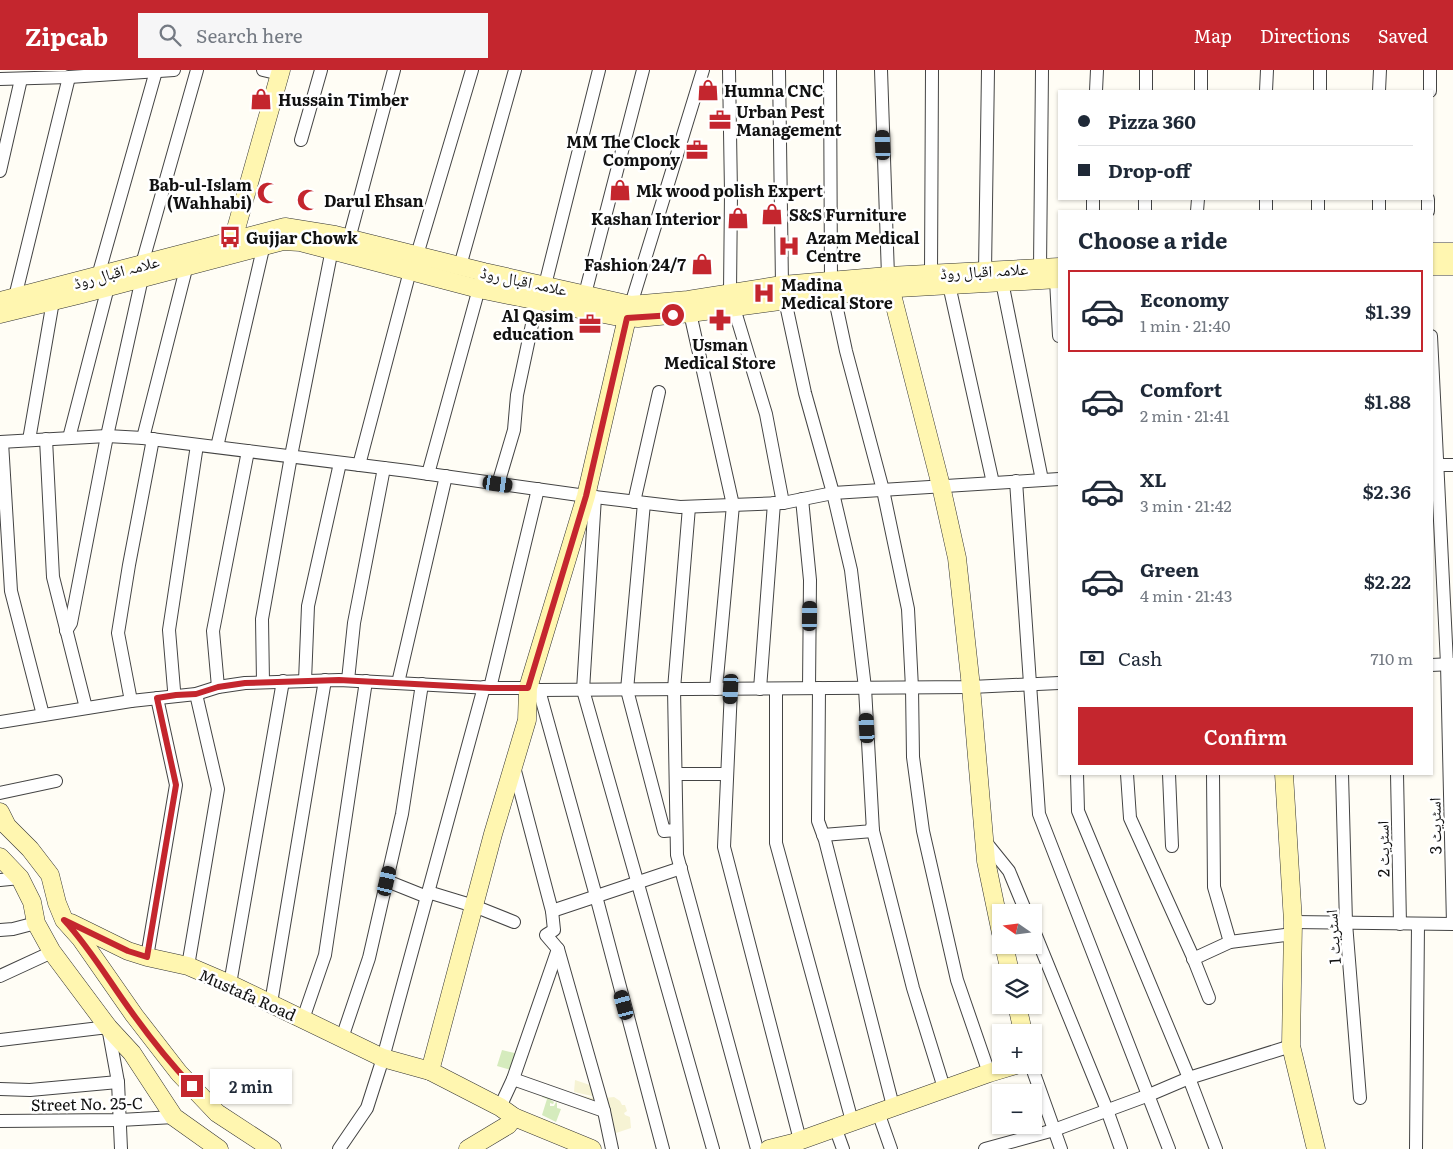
<!DOCTYPE html>
<html lang="en">
<head>
<meta charset="utf-8">
<style>
  body { margin:0; font-family:Literata,"Noto Naskh Arabic",serif; background:#f6f6f7; color:#1f2937; height:100vh; display:flex; flex-direction:column; font-size:19px; white-space:nowrap }
  * { box-sizing:border-box; margin:0 }
  p { font-size:16px; color:#747a83 }
  .icon { flex:none; width:28px; height:28px; fill:none; stroke:currentColor; stroke-width:2; stroke-linecap:round; stroke-linejoin:round }
  .map { position:relative; flex:1; overflow:hidden }
  .details { position:absolute; left:1058px; top:140px; width:375px; height:565px; display:flex; flex-direction:column; background:#fff; border-radius:0px; box-shadow:0 1px 4px #0004 }
  .details>* { flex:none }
  .banner { position:absolute; left:1058px; top:20px; width:375px; height:110px; border-radius:0px; box-shadow:0 1px 4px #0004; display:grid; align-content:center; height:110px; padding:0 20px; background:#fff }
  .needle { width:32px; rotate:284deg }
  .tools { position:absolute; left:992px; top:834px; display:grid; gap:10px }
  .tools a { display:grid; place-items:center; width:50px; height:50px; border-radius:0px; background:#fff; box-shadow:0 1px 4px #0004; font-size:25px }
  .end { position:absolute; width:22px; height:22px; margin:-11px; border:6px solid #c4262e; background:#fff; box-shadow:0 0 0 2px #fff }
  .from { border-radius:50% }
  .bubble { position:absolute; height:35px; border-radius:0px; background:#fff; box-shadow:0 1px 4px #0004; font-size:16px; font-weight:600; line-height:35px; text-align:center }
  .car { position:absolute; width:15px; height:30px; margin:-15px -8px; border-radius:6px; box-shadow:0 0 4px 1px #0007; background:linear-gradient(#222 24%,#8ab4d8 0 40%,#222 0 76%,#8ab4d8 0 86%,#222 0) }
  .banner b { display:flex; align-items:center; gap:18px; height:48px; font-size:19px }
  .banner b+b { border-top:1px solid #e0e1e3 }
  .banner i { width:12px; height:12px; background:#1f2937 }
  ul { padding:0; list-style:none }
  li { display:flex; align-items:center; gap:15px; height:82px; margin:0 10px 8px; padding:0 10px; border:2px solid transparent; border-radius:0px }
  li div { flex:1 }
  li b { display:block; font-size:19px }
  li em { font-style:normal; font-weight:600 }
  li.selected { border-color:#c4262e }
  li>.icon { width:45px; height:45px; stroke-width:1.5 }
  h2 { padding:0 20px; font-size:22px; line-height:60px }
  .pay { display:flex; align-items:center; gap:12px; height:55px; padding:0 20px; font-size:19px }
  .pay p { margin-inline-start:auto }
  .action { display:flex; gap:10px; margin-top:auto; padding:10px 20px }
  .action a { flex:1; height:58px; border-radius:0px; background:#c4262e; color:#fff; font-size:20px; font-weight:600; line-height:58px; text-align:center }
  header { display:flex; align-items:center; gap:30px; box-sizing:border-box; height:70px; padding:0 25px; background:#c4262e; color:#fff }
  header strong { font-size:24px }
  nav { display:flex; gap:28px; margin-inline-start:auto; font-size:18px }
  .search { width:350px; height:45px; background:#f6f6f7; display:flex; align-items:center; gap:12px; box-sizing:border-box; padding:0 18px; border-radius:0px; color:#747a83; font-size:19px }
  .map>svg:first-child { display:block }
  .farmland { fill:#f6f3d4 }
  .green { fill:#d5ebbd }
  .lines { fill:none; stroke-linecap:round; stroke-linejoin:round }
  .street-casing { stroke:#444; stroke-width:14 }
  .secondary-casing { stroke:#333; stroke-width:19 }
  .street { stroke:#fff; stroke-width:12 }
  .secondary { stroke:#fff6b0; stroke-width:18 }
  .route { stroke:#c4262e; stroke-width:6 }
  .labels { text-anchor:middle; dominant-baseline:central; stroke-width:5; stroke-linejoin:round; paint-order:stroke }
  .poi-label { font-size:16px; font-weight:bold; fill:#111; stroke:#fff; text-anchor:start }
  .street-label { font-size:16px; fill:#111; stroke:#fff }
</style>
</head>
<body>
<header>
<strong>Zipcab</strong>
<div class="search"><svg class="icon" aria-label="search" viewBox="0 0 24 24"><circle cx="10" cy="10" r="6"/><path d="M15 15l6 6"/></svg>Search here</div>
<nav><a>Map</a><a>Directions</a><a>Saved</a></nav>
</header>
<div class="map">
<svg width="1453" height="1079" viewBox="0 0 1453 1079">
  <rect width="100%" height="100%" fill="#fffdf5"/>
  <g class="farmland">
    <polygon points="575,1010 596,1017 597,1036 575,1024 593,1028 592,1026 574,1022"/>
    <polygon points="614,1027 620,1031 622,1035 625,1035 627,1041 624,1043 625,1045 630,1047 631,1058 613,1064 605,1028"/>
  </g>
  <g class="green">
    <polygon points="502,980 519,984 514,1001 497,996"/>
    <polygon points="542,1024 551,1027 551,1030 554,1032 553,1034 550,1033 550,1036 554,1036 556,1032 557,1033 557,1038 561,1039 556,1052 542,1045 547,1029 542,1027"/>
  </g>
  <g class="lines">
    <g class="street-casing">
      <g id="street">
        <polyline points="263,0 280,4"/>
        <polyline points="729,0 731,123 730,222"/>
        <polyline points="779,0 782,215"/>
        <polyline points="830,0 831,211"/>
        <polyline points="881,0 888,206"/>
        <polyline points="0,9 69,7 174,0"/>
        <polyline points="1096,21 1097,0"/>
        <polyline points="1146,21 1146,0"/>
        <polyline points="1201,21 1201,0"/>
        <polyline points="1266,21 1267,0"/>
        <polyline points="1320,21 1320,0"/>
        <polyline points="1379,21 1380,0"/>
        <polyline points="1430,21 1430,0"/>
        <polyline points="301,70 321,0"/>
        <polyline points="0,101 21,9"/>
        <polyline points="1093,141 1093,129"/>
        <polyline points="1145,141 1145,129"/>
        <polyline points="1197,141 1198,129"/>
        <polyline points="1266,141 1266,129"/>
        <polyline points="1318,141 1318,129"/>
        <polyline points="1379,141 1379,129"/>
        <polyline points="1428,141 1428,129"/>
        <polyline points="349,169 394,0"/>
        <polyline points="417,185 472,0"/>
        <polyline points="142,194 197,0"/>
        <polyline points="460,196 515,0"/>
        <polyline points="1040,198 1042,0"/>
        <polyline points="985,201 988,0"/>
        <polyline points="931,203 932,0"/>
        <polyline points="98,206 156,1"/>
        <polyline points="1056,210 1059,266"/>
        <polyline points="1002,212 1042,410"/>
        <polyline points="545,215 599,0"/>
        <polyline points="949,215 993,413"/>
        <polyline points="585,224 643,0"/>
        <polyline points="834,225 846,281 883,420 908,539 912,618 913,687 923,761 957,910 989,1003"/>
        <polyline points="15,227 69,7"/>
        <polyline points="785,230 805,323 833,423 851,500 865,618 873,761 823,765"/>
        <polyline points="734,238 766,344 783,433"/>
        <polyline points="629,241 703,0"/>
        <polyline points="690,243 733,435 716,619"/>
        <polyline points="1431,266 1447,594 1453,854"/>
        <polyline points="69,368 108,217"/>
        <polyline points="143,368 188,191"/>
        <polyline points="46,369 53,507 86,638"/>
        <polyline points="29,370 53,231"/>
        <polyline points="0,372 107,366 143,368 408,401 586,426 680,437 783,433 833,423 1059,409"/>
        <polyline points="2,372 11,521 43,645"/>
        <polyline points="217,377 265,170"/>
        <polyline points="359,395 410,201"/>
        <polyline points="1431,395 1453,395"/>
        <polyline points="428,404 481,211"/>
        <polyline points="1016,411 1039,744 1169,1079"/>
        <polyline points="498,414 514,360 517,325 537,231"/>
        <polyline points="595,427 583,620 713,1079"/>
        <polyline points="802,429 810,510 809,618"/>
        <polyline points="634,432 659,322"/>
        <polyline points="644,433 627,620 664,761 676,760"/>
        <polyline points="689,437 674,619 677,785 757,1079"/>
        <polyline points="66,561 71,553 107,366 142,208"/>
        <polyline points="1431,595 1453,594"/>
        <polyline points="348,610 354,553 384,398"/>
        <polyline points="305,611 308,536 340,393"/>
        <polyline points="263,612 262,549 291,386 333,174"/>
        <polyline points="398,613 446,406"/>
        <polyline points="218,617 213,561 248,381"/>
        <polyline points="490,618 538,419"/>
        <polyline points="819,618 818,751 825,770 893,1036"/>
        <polyline points="731,619 724,777 800,1070"/>
        <polyline points="760,619 774,433"/>
        <polyline points="776,619 776,773 852,1051"/>
        <polyline points="539,620 596,826 663,1079"/>
        <polyline points="175,625 174,620 169,560 197,375"/>
        <polyline points="131,631 118,563 129,495 153,369"/>
        <polyline points="0,652 131,631 196,624 218,617 245,613 339,610 490,618 528,618 539,620 971,617 1059,613"/>
        <polyline points="514,697 552,841 554,860 546,865 558,879 604,1041 612,1079"/>
        <polyline points="676,704 727,704"/>
        <polyline points="1077,704 1078,741 1189,1008 1216,1079"/>
        <polyline points="1127,704 1130,748 1192,885 1209,928"/>
        <polyline points="1169,704 1172,776"/>
        <polyline points="1213,704 1214,817 1230,872"/>
        <polyline points="1342,704 1346,853 1360,1028"/>
        <polyline points="1397,704 1400,854"/>
        <polyline points="0,723 56,711"/>
        <polyline points="872,757 913,918 944,1018"/>
        <polyline points="984,770 1009,801 1026,842"/>
        <polyline points="0,810 20,808"/>
        <polyline points="387,811 427,827"/>
        <polyline points="428,822 474,836 514,852"/>
        <polyline points="552,841 681,798"/>
        <polyline points="1293,852 1453,854"/>
        <polyline points="0,860 13,859 36,853"/>
        <polyline points="1034,861 1107,1040 1121,1079"/>
        <polyline points="147,887 176,715 157,628"/>
        <polyline points="1193,889 1230,872 1293,864"/>
        <polyline points="188,896 218,719 196,624"/>
        <polyline points="0,906 52,882"/>
        <polyline points="230,914 283,611"/>
        <polyline points="271,933 325,610"/>
        <polyline points="303,949 325,885 366,611"/>
        <polyline points="342,968 369,888 402,744 422,614"/>
        <polyline points="0,970 108,957 118,1012 121,1079"/>
        <polyline points="1031,995 1061,1079"/>
        <polyline points="513,1009 604,1041"/>
        <polyline points="0,1019 30,1020 118,1012"/>
        <polyline points="500,1037 513,1009 558,879"/>
        <polyline points="878,1042 891,1079"/>
        <polyline points="0,1051 120,1050 174,1047"/>
        <polyline points="835,1057 843,1079"/>
        <polyline points="339,1079 367,1038 383,988 484,617"/>
        <polyline points="985,1079 1054,1060 1149,1025 1189,1008 1291,976"/>
        <polyline points="1416,1079 1418,854"/>
      </g>
    </g>
    <g class="secondary-casing">
      <g id="secondary">
        <polyline points="230,180 281,0"/>
        <polyline points="1431,182 1453,182"/>
        <polyline points="1431,196 1453,196"/>
        <polyline points="888,209 941,416 957,488 971,617 986,791 1001,863"/>
        <polyline points="0,231 285,157 335,165 484,202 631,235 688,230 782,215 888,206 1059,197"/>
        <polyline points="0,244 82,224 283,171 300,172 479,219 614,246 638,248 690,243 802,228 898,218 1059,209"/>
        <polyline points="1284,704 1293,852 1291,976 1316,1079"/>
        <polyline points="0,742 7,756 30,779 50,805 57,833 64,850 81,869 134,945 179,1003 217,1043 272,1079"/>
        <polyline points="0,787 20,808 32,832 36,853 52,882 108,957 132,983 174,1047 219,1079"/>
        <polyline points="71,853 128,881 147,887 188,896 230,914 383,988 430,1001"/>
        <polyline points="1004,875 1010,902"/>
        <polyline points="1017,935 1023,962"/>
        <polyline points="468,1079 508,1055 514,1047"/>
        <polyline points="592,1079 514,1047 500,1037 430,1001 493,764 527,650 528,618 586,426 627,248"/>
        <polyline points="769,1079 793,1073 989,1003 1016,995"/>
      </g>
    </g>
    <use href="#street" class="street"/>
    <use href="#secondary" class="secondary"/>
  </g>
  <g class="lines">
    <path class="route" d="M192 1016C171 994 151 969 133 944 110 913 91 879 64 850L128 881 147 887 176 715 157 628 176 625 196 624 218 617 245 613 339 610 490 618H528L586 426 627 248 673 245"/>
  </g>
  <defs>
    <g id="shop-bare" transform="scale(1.725)"><path d="M-5-2.5h2.3a2.7 3.5 0 0 1 5.4 0H5L5.5 6h-11ZM-1.5-2.5h3a1.5 2.3 0 0 0-3 0Z" fill="#c4262e" stroke="#fff" stroke-width="2.5" paint-order="stroke"/></g>
    <g id="office-bare" transform="scale(1.725)"><path d="M-6-3h4V-5.5h4V-3h4V5H-6ZM-1-4.5V-3h2v-1.5ZM-6 0V1H6V0Z" fill="#c4262e" stroke="#fff" stroke-width="2.5" paint-order="stroke"/></g>
    <g id="mosque-bare" transform="scale(1.725)"><path d="M3.5-4.9A6 6 0 1 0 3.5 4.9A5 5 0 1 1 3.5-4.9Z" fill="#c4262e" stroke="#fff" stroke-width="2.5" paint-order="stroke"/></g>
    <g id="bus-bare" transform="scale(1.725)"><path d="M-5-6H5V4H4V6H2V4H-2V6H-4V4H-5ZM-3.5-4V0h7V-4ZM-3.5 1.2v1.5H-2V1.2ZM2 1.2v1.5H3.5V1.2Z" fill="#c4262e" stroke="#fff" stroke-width="2.5" paint-order="stroke"/></g>
    <g id="hospital-bare" transform="scale(1.725)"><path d="M-5-5h3v3.5h4V-5h3V5h-3V1.5h-4V5h-3Z" fill="#c4262e" stroke="#fff" stroke-width="2.5" paint-order="stroke"/></g>
    <g id="pharmacy-bare" transform="scale(1.725)"><path d="M-2-6h4v4h4v4h-4v4h-4v-4h-4v-4h4Z" fill="#c4262e" stroke="#fff" stroke-width="2.5" paint-order="stroke"/></g>
  </defs>
  <g fill-rule="evenodd">
    <use href="#shop-bare" x="708" y="20"/>
    <use href="#shop-bare" x="261" y="29"/>
    <use href="#office-bare" x="720" y="50"/>
    <use href="#office-bare" x="697" y="80"/>
    <use href="#shop-bare" x="620" y="120"/>
    <use href="#mosque-bare" x="268" y="123"/>
    <use href="#mosque-bare" x="308" y="130"/>
    <use href="#shop-bare" x="772" y="144"/>
    <use href="#shop-bare" x="738" y="148"/>
    <use href="#bus-bare" x="230" y="167"/>
    <use href="#hospital-bare" x="789" y="176"/>
    <use href="#shop-bare" x="702" y="194"/>
    <use href="#hospital-bare" x="764" y="223"/>
    <use href="#pharmacy-bare" x="720" y="250"/>
    <use href="#office-bare" x="590" y="254"/>
  </g>
  <g class="labels">
    <g class="poi-label">
      <text x="724" y="20">Humna CNC</text>
      <text x="278" y="29">Hussain Timber</text>
      <text x="736" y="41">Urban Pest<tspan x="736" dy="18">Management</tspan></text>
      <text x="680" y="71" text-anchor="end">MM The Clock<tspan x="680" dy="18">Compony</tspan></text>
      <text x="252" y="114" text-anchor="end">Bab-ul-Islam<tspan x="252" dy="18">(Wahhabi)</tspan></text>
      <text x="636" y="120">Mk wood polish Expert</text>
      <text x="324" y="130">Darul Ehsan</text>
      <text x="789" y="144">S&amp;S Furniture</text>
      <text x="721" y="148" text-anchor="end">Kashan Interior</text>
      <text x="246" y="167">Gujjar Chowk</text>
      <text x="806" y="167">Azam Medical<tspan x="806" dy="18">Centre</tspan></text>
      <text x="686" y="194" text-anchor="end">Fashion 24/7</text>
      <text x="781" y="214">Madina<tspan x="781" dy="18">Medical Store</tspan></text>
      <text x="574" y="245" text-anchor="end">Al Qasim<tspan x="574" dy="18">education</tspan></text>
      <text x="720" y="274" text-anchor="middle">Usman<tspan x="720" dy="18">Medical Store</tspan></text>
    </g>
    <g class="street-label">
      <text transform="translate(984 200) rotate(-3)">علامہ اقبال روڈ</text>
      <text transform="translate(116 201) rotate(-15)">علامہ اقبال روڈ</text>
      <text transform="translate(524 210) rotate(12)">علامہ اقبال روڈ</text>
      <text transform="translate(1434 756) rotate(-91)">اسٹریٹ 3</text>
      <text transform="translate(1382 779) rotate(-91)">اسٹریٹ 2</text>
      <text transform="translate(1332 867) rotate(-94)">اسٹریٹ 1</text>
      <text transform="translate(248 924) rotate(24)">Mustafa Road</text>
      <text transform="translate(87 1033) rotate(-1)">Street No. 25-C</text>
    </g>
  </g>
</svg>
<div class="tools">
<a><svg class="needle" viewBox="-14 -14 28 28"><path d="M0-13l5 13h-10z" fill="#e53935"/><path d="M0 13l5-13h-10z" fill="#747a83"/></svg></a>
<a><svg class="icon" aria-label="layers" viewBox="0 0 24 24"><path d="M12 4l9 5-9 5-9-5zM3 14l9 5 9-5"/></svg></a>
<a>+</a>
<a>−</a>
</div>
<i class="end from" style="left:673px;top:245px"></i>
<i class="end" style="left:192px;top:1016px"></i>
<div class="bubble" style="left:210px;top:999px;width:82px">2 min</div>
<i class="car" style="left:883px;top:75px;rotate:358deg"></i>
<i class="car" style="left:498px;top:414px;rotate:98deg"></i>
<i class="car" style="left:810px;top:546px;rotate:1deg"></i>
<i class="car" style="left:731px;top:619px;rotate:183deg"></i>
<i class="car" style="left:867px;top:658px;rotate:357deg"></i>
<i class="car" style="left:387px;top:811px;rotate:13deg"></i>
<i class="car" style="left:624px;top:935px;rotate:345deg"></i>
<div class="banner">
<b><i class="from"></i>Pizza 360</b>
<b><i></i>Drop-off</b>
</div>
<section class="details">
<h2>Choose a ride</h2>
<ul>
<li class="selected"><svg class="icon" aria-label="car" viewBox="0 0 24 24"><path d="M5 17H2v-5l4-1 3-4h7l3 4 3 1v5h-3M9 17h6M6 11h13"/><circle cx="7" cy="17" r="2"/><circle cx="17" cy="17" r="2"/></svg><div><b>Economy</b><p>1 min · 21:40</p></div><em>$1.39</em></li>
<li><svg class="icon" aria-label="car" viewBox="0 0 24 24"><path d="M5 17H2v-5l4-1 3-4h7l3 4 3 1v5h-3M9 17h6M6 11h13"/><circle cx="7" cy="17" r="2"/><circle cx="17" cy="17" r="2"/></svg><div><b>Comfort</b><p>2 min · 21:41</p></div><em>$1.88</em></li>
<li><svg class="icon" aria-label="car" viewBox="0 0 24 24"><path d="M5 17H2v-5l4-1 3-4h7l3 4 3 1v5h-3M9 17h6M6 11h13"/><circle cx="7" cy="17" r="2"/><circle cx="17" cy="17" r="2"/></svg><div><b>XL</b><p>3 min · 21:42</p></div><em>$2.36</em></li>
<li><svg class="icon" aria-label="car" viewBox="0 0 24 24"><path d="M5 17H2v-5l4-1 3-4h7l3 4 3 1v5h-3M9 17h6M6 11h13"/><circle cx="7" cy="17" r="2"/><circle cx="17" cy="17" r="2"/></svg><div><b>Green</b><p>4 min · 21:43</p></div><em>$2.22</em></li>
</ul>
<div class="pay"><svg class="icon" aria-label="cash" viewBox="0 0 24 24"><path d="M3 7h18v10H3z"/><circle cx="12" cy="12" r="2"/></svg>Cash<p>710 m</p></div>
<div class="action"><a>Confirm</a></div>
</section>
</div>
</body>
</html>
